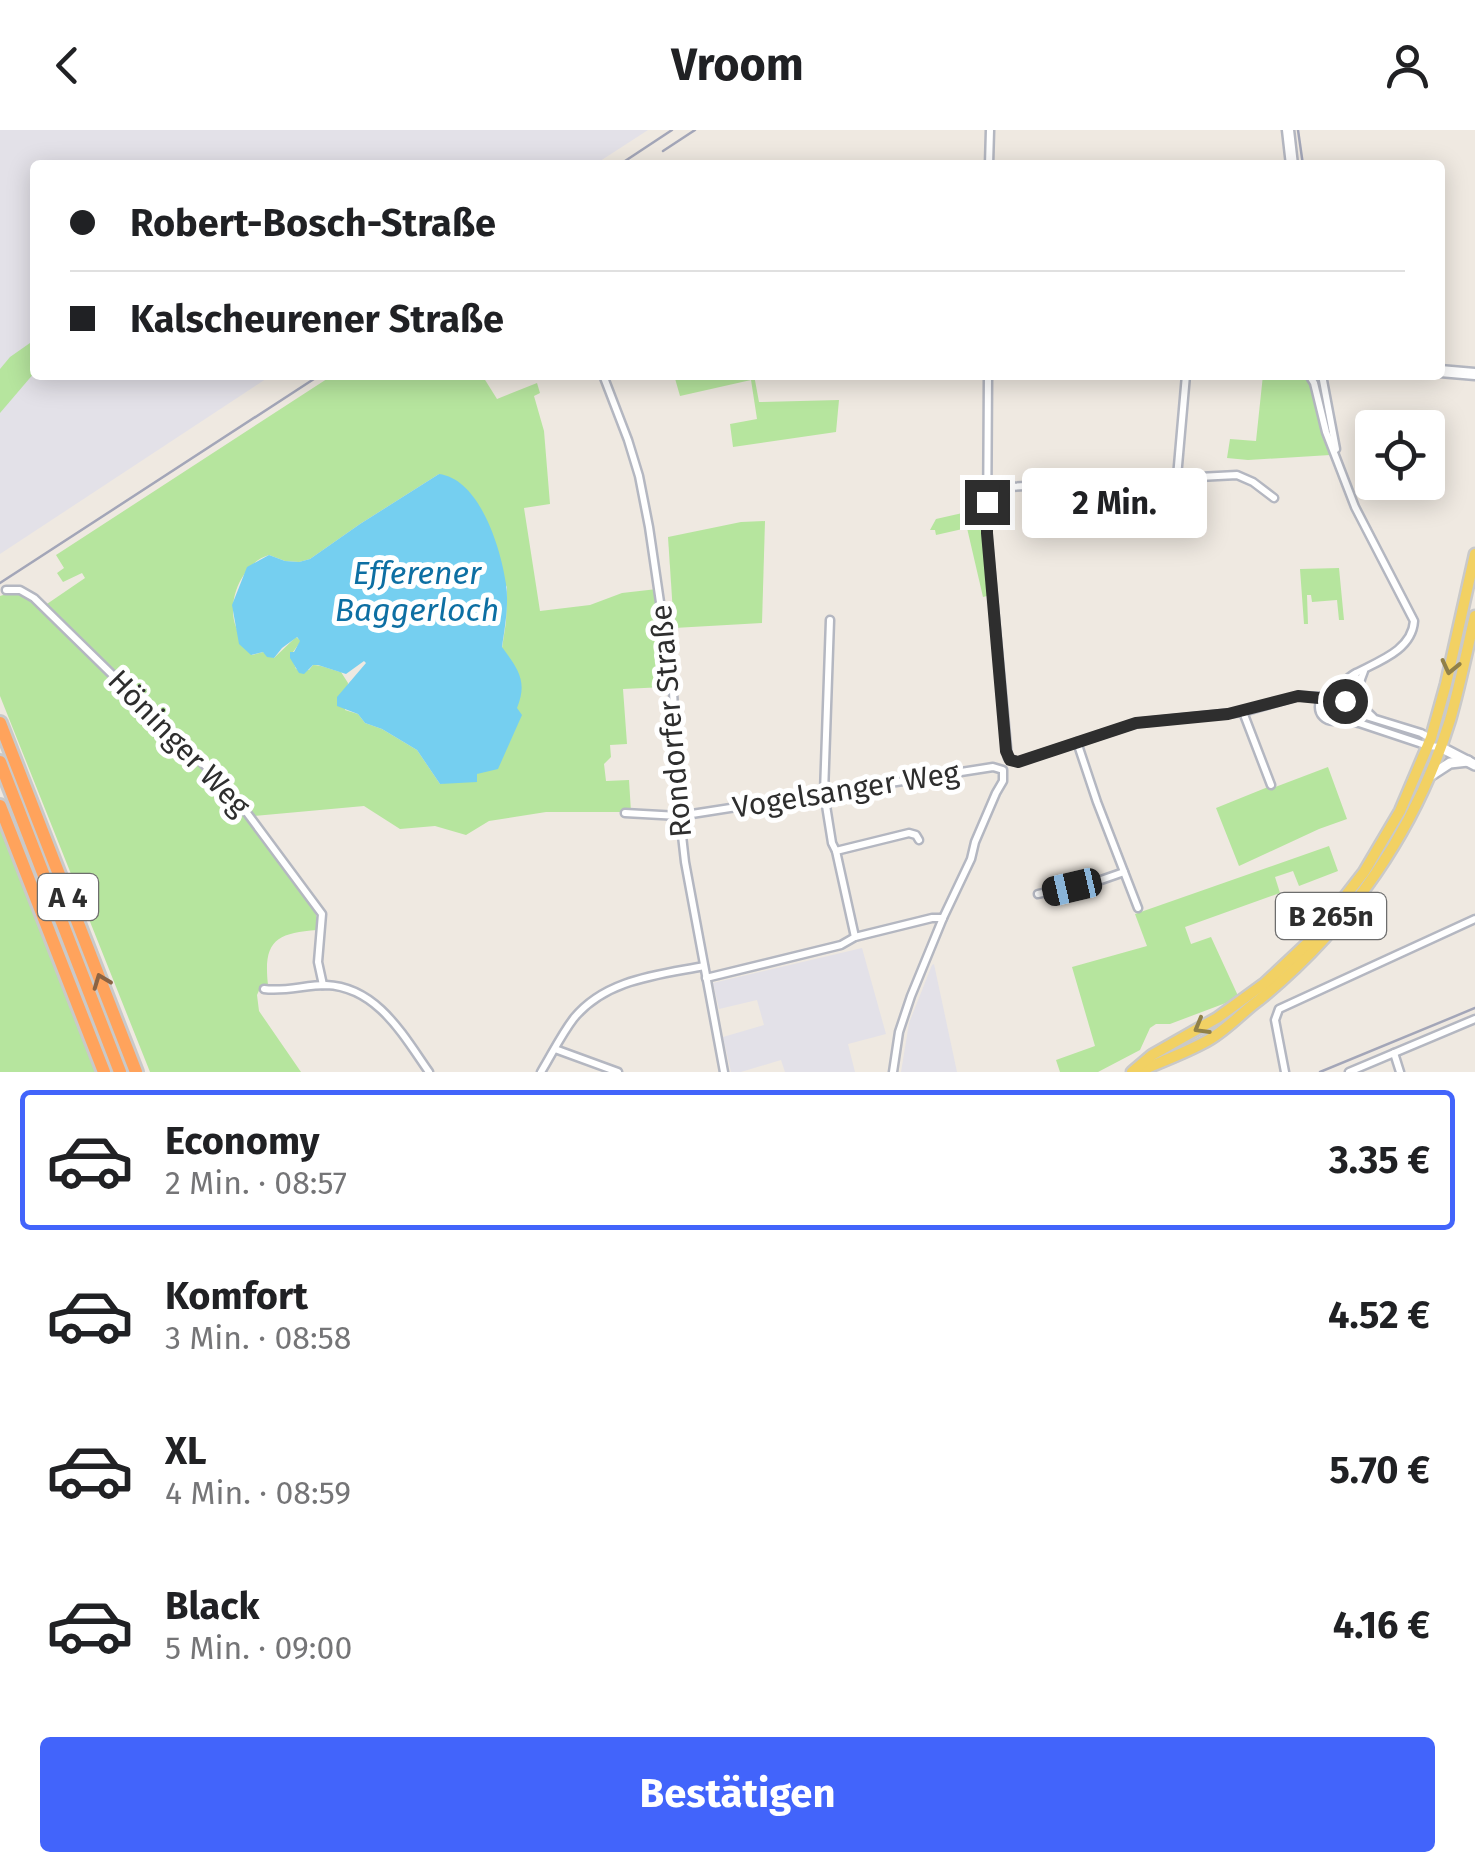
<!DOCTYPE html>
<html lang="de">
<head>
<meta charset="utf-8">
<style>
  body { margin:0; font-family:"Fira Sans",sans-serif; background:#f2f2f2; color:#202124; height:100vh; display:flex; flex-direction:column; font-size:38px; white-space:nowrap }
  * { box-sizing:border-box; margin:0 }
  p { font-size:32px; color:#757577 }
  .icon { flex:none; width:55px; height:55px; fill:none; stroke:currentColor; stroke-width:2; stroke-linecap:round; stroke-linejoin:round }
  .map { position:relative; height:942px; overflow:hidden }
  .drawer { display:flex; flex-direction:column; background:#fff; flex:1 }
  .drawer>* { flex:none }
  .guide { position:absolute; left:30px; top:30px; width:1415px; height:220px; border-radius:10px; box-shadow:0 5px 25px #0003; display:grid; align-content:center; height:220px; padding:0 40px; background:#fff }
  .buttons { position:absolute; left:1355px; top:280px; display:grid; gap:20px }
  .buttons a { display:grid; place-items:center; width:90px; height:90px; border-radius:10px; background:#fff; box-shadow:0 5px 25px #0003; font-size:50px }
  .end { position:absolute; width:45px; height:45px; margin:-22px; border:12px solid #2e2e2e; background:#fff; box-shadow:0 0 0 5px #fff }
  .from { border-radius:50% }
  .bubble { position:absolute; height:70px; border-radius:10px; background:#fff; box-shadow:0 5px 25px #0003; font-size:32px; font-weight:700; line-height:70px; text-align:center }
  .car { position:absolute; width:30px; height:60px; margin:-30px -15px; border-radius:12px; box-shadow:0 0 8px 2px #0007; background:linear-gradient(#222 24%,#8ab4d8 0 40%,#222 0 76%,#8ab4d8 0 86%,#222 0) }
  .guide b { display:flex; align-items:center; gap:35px; height:95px; font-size:38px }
  .guide b+b { border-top:2px solid #e0e0e0 }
  .guide i { width:25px; height:25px; background:#202124 }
  ul { padding:18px 0 0; list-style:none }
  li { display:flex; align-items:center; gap:30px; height:140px; margin:0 20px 15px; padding:0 20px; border:5px solid transparent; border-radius:10px }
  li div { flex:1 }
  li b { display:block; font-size:38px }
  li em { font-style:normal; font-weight:700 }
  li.active { border-color:#4264fb }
  li>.icon { width:90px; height:90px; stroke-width:1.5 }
  .button { display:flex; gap:20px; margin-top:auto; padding:20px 40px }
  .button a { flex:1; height:115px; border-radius:10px; background:#4264fb; color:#fff; font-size:40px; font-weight:700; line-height:115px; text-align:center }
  header { display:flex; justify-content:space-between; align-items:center; height:130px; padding:0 40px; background:#fff; font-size:45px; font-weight:700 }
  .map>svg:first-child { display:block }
  .industrial { fill:#e3e1e8 }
  .green { fill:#b6e59e; fill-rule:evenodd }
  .water { fill:#75cff0 }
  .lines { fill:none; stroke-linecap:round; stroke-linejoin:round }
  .minor-casing { stroke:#b4b7c1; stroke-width:11 }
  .tertiary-casing { stroke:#b4b7c1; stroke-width:14 }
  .secondary-casing { stroke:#b4b7c1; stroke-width:15 }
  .primary-casing { stroke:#c9c9c9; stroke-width:15 }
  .motorway-casing { stroke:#c9c9c9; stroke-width:18 }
  .minor { stroke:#fff; stroke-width:6 }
  .tertiary { stroke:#fff; stroke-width:9 }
  .secondary { stroke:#fff; stroke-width:10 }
  .primary { stroke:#f2d163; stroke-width:10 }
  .motorway { stroke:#ffa35c; stroke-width:12 }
  .tram { stroke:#a3a6b8; stroke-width:2.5 }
  .rail { stroke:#a3a6b8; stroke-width:2.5 }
  .oneway { stroke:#908048 }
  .oneway2 { stroke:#8c6343 }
  .route { stroke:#2e2e2e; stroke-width:12 }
  .labels { text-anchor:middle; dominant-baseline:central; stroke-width:10; stroke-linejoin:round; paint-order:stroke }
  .shield { fill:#fff; stroke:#6d6d6d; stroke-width:2.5 }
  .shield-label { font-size:28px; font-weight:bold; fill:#2e2e2e }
  .street-label { font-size:30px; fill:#2e2e2e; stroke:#fff }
  .water-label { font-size:32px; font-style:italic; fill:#0d6fa3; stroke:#fff }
</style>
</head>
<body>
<header><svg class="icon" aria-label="back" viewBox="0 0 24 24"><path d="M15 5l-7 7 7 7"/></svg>Vroom<svg class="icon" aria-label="person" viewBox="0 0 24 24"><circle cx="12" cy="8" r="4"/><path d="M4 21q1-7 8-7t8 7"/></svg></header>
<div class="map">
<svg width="1475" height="942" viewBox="0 0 1475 942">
  <rect width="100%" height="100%" fill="#efe9e1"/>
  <g class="industrial">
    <polygon points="0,0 648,0 594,35 35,35 35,245 272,245 0,424"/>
    <polygon points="862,818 886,904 848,914 855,942 785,942 781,930 741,942 731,942 723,907 764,895 757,870 719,879 713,853"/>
    <polygon points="934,834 957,942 901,942 909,893 932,835"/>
  </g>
  <g class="green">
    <polygon points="30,213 35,214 35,242 0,283 0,239 10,227"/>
    <path d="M333 245H482L497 269 537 253 540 263 534 266 544 301 550 374 524 378 540 481 590 475 622 463 657 459 663 506 665 557 623 559 627 614 610 615 611 627 604 634 606 651 629 650 631 682H546L489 691 466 705 435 696 400 699 364 676 254 686 221 647 44 476 85 448 82 443 63 452 57 443 64 438 56 425ZM439 344 507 457 506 492 502 518 517 578 477 644 440 654 417 620 382 599 365 593 358 584 345 580 348 553 341 542C332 540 322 535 313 535L309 540 296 539 290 523 293 522 301 511 296 507 274 528 263 522 252 525C246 516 239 506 236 497 226 471 242 433 269 425L285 431 299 432 310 429 360 394Z"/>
    <polygon points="674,245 754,245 759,272 839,270 836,302 733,317 730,294 757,289 751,250 680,266"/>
    <path d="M1263 245C1283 245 1300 239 1313 257L1330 325 1248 330 1227 328 1230 309 1256 311Z"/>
    <polygon points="980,379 987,466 983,467 967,398 936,405 935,400 930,400 936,389"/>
    <polygon points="765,391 762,493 674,498 668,407 741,392"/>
    <polygon points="1339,438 1344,490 1339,490 1337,470 1312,472 1311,465 1307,465 1308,494 1304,494 1300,439"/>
    <path d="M12 462 32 469 227 662 313 776 318 791 317 800C276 803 263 811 268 855L261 856 257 865 259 881 301 942H150L0 566V466Z"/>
    <polygon points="1328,637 1347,689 1319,699 1239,736 1216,678 1268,657 1270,659"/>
    <polygon points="0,693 16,739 19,739 99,942 0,942"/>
    <polygon points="1329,716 1338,741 1299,756 1293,741 1275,747 1280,763 1185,797 1191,814 1211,807 1239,868 1170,894 1156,894 1150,898 1140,920 1098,942 1060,942 1056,930 1095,916 1072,837 1147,816 1135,784"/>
  </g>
  <path class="water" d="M439 344C480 349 501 419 506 454 509 474 505 497 502 517 518 539 528 551 517 578L522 585 498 639 477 644V652L440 654 417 620 382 599 365 593 358 584 337 576V567L366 533 364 531 346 544 318 535H313L304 544 299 543 290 528V522H294L300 511 297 507 282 518 274 528 267 527 263 522 251 525 239 514 232 475 247 437 269 425 285 431 299 432 310 429 360 394Z"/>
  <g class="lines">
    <g class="minor-casing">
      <g id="minor">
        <polyline points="989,35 990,0"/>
        <polyline points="603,245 628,310 639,346 649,397 673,561 679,679 685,732 724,942"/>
        <polyline points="988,245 987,403 1008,628 1018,632 1136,593 1243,582 1298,566 1324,567"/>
        <path d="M1309 245 1314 253 1326 302 1355 377 1414 491C1412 520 1379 531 1356 543 1346 548 1340 558 1331 564"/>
        <polyline points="1322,245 1336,319"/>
        <polyline points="1177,347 1186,245"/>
        <polyline points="987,358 1237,345 1253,352 1274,368"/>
        <polyline points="6,460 20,460 34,468 230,660 322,784 318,832 323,855"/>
        <polyline points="830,490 824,663 832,713 836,721 855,807"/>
        <path d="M1364 541C1356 560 1356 573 1373 587"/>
        <circle cx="1333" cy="577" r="14"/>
        <polyline points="1343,568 1346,559 1356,547"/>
        <polyline points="1347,577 1356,583 1421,603 1432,609"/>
        <polyline points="1243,582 1271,655"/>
        <polyline points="1340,589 1359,593 1428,616 1440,617"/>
        <polyline points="1077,612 1097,672 1138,778"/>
        <polyline points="625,683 679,686 993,637 1003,640 1003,651 996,663 975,712 971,729 943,788 911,866 899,902 893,942"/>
        <polyline points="836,721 909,703 916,705 919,710"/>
        <polyline points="1038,764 1101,750 1124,742"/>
        <polyline points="706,848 841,815 855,807 932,788 943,788"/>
        <path d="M264 859C285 862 305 855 326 855 377 857 403 905 429 942"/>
        <polyline points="555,919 618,942"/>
        <polyline points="1394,923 1400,942"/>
        <path d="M541 942C552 924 561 905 574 888 606 849 658 845 704 836"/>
        <polyline points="1285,942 1275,890 1279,879 1475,789"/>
        <polyline points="1349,942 1475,889"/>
      </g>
    </g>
    <g class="tertiary-casing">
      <g id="tertiary">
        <polyline points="1440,617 1475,635"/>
        <polyline points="1430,646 1450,633 1468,631"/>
      </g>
    </g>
    <g class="secondary-casing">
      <g id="secondary">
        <polyline points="1288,0 1292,35"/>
        <polyline points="1440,241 1475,244"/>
      </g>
    </g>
    <g class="primary-casing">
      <g id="primary">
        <path d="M1142 940C1163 931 1185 923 1205 912 1225 902 1241 883 1259 870 1349 797 1416 700 1450 590 1460 555 1467 520 1475 486"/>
        <polyline points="1132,942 1152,925 1217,888 1265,853 1312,809 1364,742 1400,681 1431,608 1446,554 1475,424"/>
      </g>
    </g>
    <g class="motorway-casing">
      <g id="motorway">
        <polyline points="0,593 136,942"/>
        <polyline points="0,632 120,942"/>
        <polyline points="0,676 104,942"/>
      </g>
    </g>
    <use href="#minor" class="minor"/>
    <use href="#tertiary" class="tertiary"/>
    <use href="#secondary" class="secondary"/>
    <use href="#primary" class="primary"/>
    <use href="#motorway" class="motorway"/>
    <polyline class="tram" points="1320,942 1475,878"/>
    <g class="rail">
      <polyline points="1298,0 1303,35"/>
      <polyline points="663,21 695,0"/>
      <polyline points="619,35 672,0"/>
      <polyline points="0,453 320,245"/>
    </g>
  </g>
  <defs><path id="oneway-chevron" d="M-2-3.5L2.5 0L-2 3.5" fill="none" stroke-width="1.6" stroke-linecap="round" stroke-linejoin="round" transform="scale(2.5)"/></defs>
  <g class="oneway">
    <use href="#oneway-chevron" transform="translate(1450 537) rotate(103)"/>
    <use href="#oneway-chevron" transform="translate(1201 897) rotate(150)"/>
  </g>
  <use class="oneway2" href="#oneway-chevron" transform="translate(101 851) rotate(-111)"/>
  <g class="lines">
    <polyline class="route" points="987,372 987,403 1006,621 1010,630 1018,632 1136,593 1228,584 1298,566 1319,568 1336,564 1345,571"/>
  </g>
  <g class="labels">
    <g class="shield">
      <rect x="38" y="744" width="60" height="46" rx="8"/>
      <rect x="1276" y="763" width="110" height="46" rx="8"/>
    </g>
    <g class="shield-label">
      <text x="68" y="767">A 4</text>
      <text x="1331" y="786">B 265n</text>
    </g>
    <g class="street-label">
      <text transform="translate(671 591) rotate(-95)">Rondorfer Straße</text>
      <text transform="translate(179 613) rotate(46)">Höninger Weg</text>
      <text transform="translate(846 660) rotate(-9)">Vogelsanger Weg</text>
    </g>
    <g class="water-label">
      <text x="417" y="443">Efferener<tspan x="417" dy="37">Baggerloch</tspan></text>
    </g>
  </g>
</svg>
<div class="buttons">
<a><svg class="icon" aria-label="locate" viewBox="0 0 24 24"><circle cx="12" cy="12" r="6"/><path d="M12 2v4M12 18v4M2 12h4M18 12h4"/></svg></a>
</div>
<i class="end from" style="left:1345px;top:571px"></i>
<i class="end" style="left:987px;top:372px"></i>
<div class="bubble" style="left:1022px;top:338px;width:185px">2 Min.</div>
<i class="car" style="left:1072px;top:757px;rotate:257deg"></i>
<div class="guide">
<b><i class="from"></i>Robert-Bosch-Straße</b>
<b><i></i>Kalscheurener Straße</b>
</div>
</div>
<section class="drawer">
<ul>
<li class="active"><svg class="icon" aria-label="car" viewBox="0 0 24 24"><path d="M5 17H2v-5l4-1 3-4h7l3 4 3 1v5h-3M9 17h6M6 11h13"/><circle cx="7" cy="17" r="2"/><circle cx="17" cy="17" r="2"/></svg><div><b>Economy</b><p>2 Min. · 08:57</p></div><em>3.35 €</em></li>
<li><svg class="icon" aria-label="car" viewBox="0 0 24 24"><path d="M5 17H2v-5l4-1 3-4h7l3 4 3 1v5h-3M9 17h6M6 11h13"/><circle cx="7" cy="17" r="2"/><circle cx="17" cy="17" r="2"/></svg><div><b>Komfort</b><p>3 Min. · 08:58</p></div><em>4.52 €</em></li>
<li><svg class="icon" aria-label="car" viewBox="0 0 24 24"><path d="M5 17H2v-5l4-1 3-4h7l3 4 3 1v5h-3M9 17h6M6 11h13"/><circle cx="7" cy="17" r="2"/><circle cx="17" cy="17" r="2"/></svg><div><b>XL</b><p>4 Min. · 08:59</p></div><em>5.70 €</em></li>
<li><svg class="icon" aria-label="car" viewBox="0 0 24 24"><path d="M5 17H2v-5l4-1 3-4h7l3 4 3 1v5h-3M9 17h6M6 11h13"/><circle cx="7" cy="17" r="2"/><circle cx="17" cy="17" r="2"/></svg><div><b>Black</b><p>5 Min. · 09:00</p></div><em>4.16 €</em></li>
</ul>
<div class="button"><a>Bestätigen</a></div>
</section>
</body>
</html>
